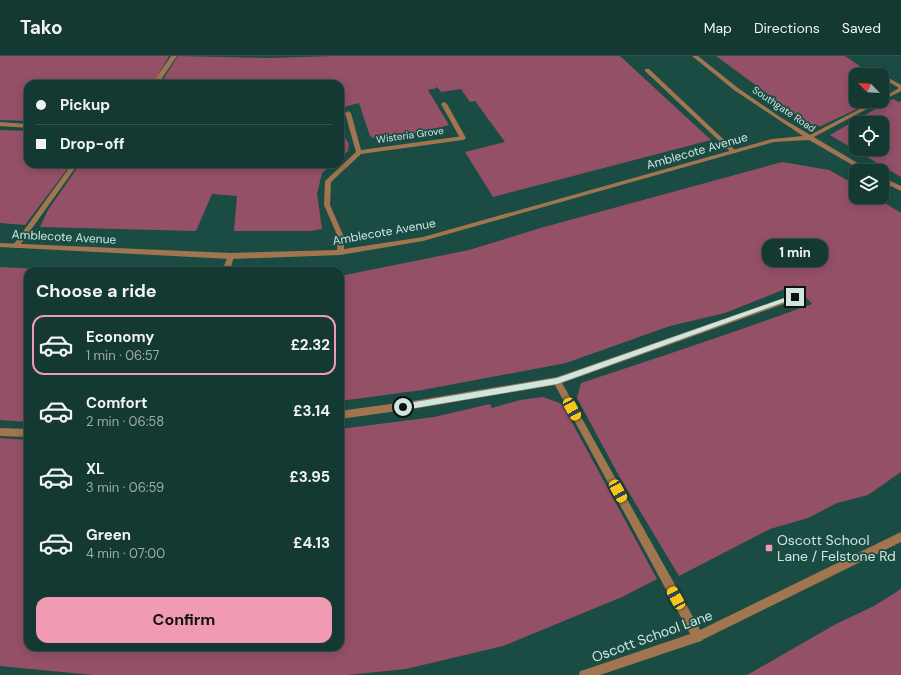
<!DOCTYPE html>
<html lang="en">
<head>
<meta charset="utf-8">
<style>
  body { margin:0; font-family:"DM Sans",sans-serif; background:#1d403b; color:#f1f3f6; height:100vh; display:flex; flex-direction:column; font-size:15px; white-space:nowrap }
  * { box-sizing:border-box; margin:0 }
  p { font-size:13px; color:#9dacac }
  .icon { flex:none; width:22px; height:22px; fill:none; stroke:currentColor; stroke-width:2; stroke-linecap:round; stroke-linejoin:round }
  .map { position:relative; flex:1; overflow:hidden }
  .details { position:absolute; left:24px; top:211px; width:320px; height:384px; display:flex; flex-direction:column; background:#143933; border-radius:12px; box-shadow:0 2px 10px #0003,0 0 0 1px #33534e }
  .details>* { flex:none }
  .guide { position:absolute; left:24px; top:24px; width:320px; height:88px; border-radius:12px; box-shadow:0 2px 10px #0003,0 0 0 1px #33534e; display:grid; align-content:center; height:88px; padding:0 12px; background:#143933 }
  .needle { width:26px; rotate:294deg }
  .tools { position:absolute; left:849px; top:12px; display:grid; gap:8px }
  .tools a { display:grid; place-items:center; width:40px; height:40px; border-radius:8px; background:#143933; box-shadow:0 2px 10px #0003,0 0 0 1px #33534e; font-size:20px }
  .end { position:absolute; width:18px; height:18px; margin:-9px; border:5px solid #cde6e0; background:#111; box-shadow:0 0 0 2px #111 }
  .from { border-radius:50% }
  .bubble { position:absolute; height:28px; border-radius:12px; background:#143933; box-shadow:0 2px 10px #0003,0 0 0 1px #33534e; font-size:13px; font-weight:700; line-height:28px; text-align:center }
  .car { position:absolute; width:12px; height:24px; margin:-12px -6px; border-radius:5px; box-shadow:0 0 3px 1px #0007; background:linear-gradient(#f5c518 24%,#345 0 40%,#f5c518 0 76%,#345 0 86%,#f5c518 0) }
  .guide b { display:flex; align-items:center; gap:14px; height:38px; font-size:15px }
  .guide b+b { border-top:1px solid #33534e }
  .guide i { width:10px; height:10px; background:#f1f3f6 }
  ul { padding:0; list-style:none }
  li { display:flex; align-items:center; gap:12px; height:60px; margin:0 8px 6px; padding:0 4px; border:2px solid transparent; border-radius:12px }
  li div { flex:1 }
  li b { display:block; font-size:15px }
  li em { font-style:normal; font-weight:700 }
  li.selected { border-color:#f19ab4 }
  li>.icon { width:36px; height:36px; stroke-width:1.5 }
  h2 { padding:0 12px; font-size:18px; line-height:48px }
  .primary-button { display:flex; gap:8px; margin-top:auto; padding:8px 12px }
  .primary-button a { flex:1; height:46px; border-radius:12px; background:#f19ab4; color:#111; font-size:16px; font-weight:700; line-height:46px; text-align:center }
  header { display:flex; align-items:center; gap:24px; box-sizing:border-box; height:56px; padding:0 20px; background:#143933; border-bottom:1px solid #33534e }
  header strong { font-size:19px }
  nav { display:flex; gap:22px; margin-inline-start:auto; font-size:14px }
  .map>svg:first-child { display:block }
  .green { fill:#945066; fill-rule:evenodd }
  .lines { fill:none; stroke-linecap:round; stroke-linejoin:round }
  .lane { fill:#a17550; fill-rule:evenodd }
  .street { fill:#a17550; fill-rule:evenodd }
  .route { fill:#cde6e0 }
  .poi-dot { fill:#f19ab4; stroke:#1b4c44; stroke-width:1.5 }
  .labels { text-anchor:middle; dominant-baseline:central; stroke-width:3.5; stroke-linejoin:round; paint-order:stroke }
  .far-street-label { font-size:10px; fill:#cde6e0; stroke:#1b4c44 }
  .street-label { font-size:12px; fill:#cde6e0; stroke:#1b4c44 }
  .near-poi-label { font-size:14px; fill:#cde6e0; stroke:#1b4c44; text-anchor:start }
  .near-street-label { font-size:14px; fill:#cde6e0; stroke:#1b4c44 }
</style>
</head>
<body>
<header>
<strong>Tako</strong>
<nav><a>Map</a><a>Directions</a><a>Saved</a></nav>
</header>
<div class="map">
<svg width="901" height="619" viewBox="0 0 901 619">
  <rect width="100%" height="100%" fill="#1b4c44"/>
  <g class="green">
    <polygon points="0,0 169,0 153,28 28,28 28,65 0,64"/>
    <path d="M178 0 270 2 334 0H620L711 84 493 141 465 96 505 86 475 45 470 46 461 33 441 36 435 28 437 32 428 34 449 69C431 73 385 90 370 80L359 47 340 52V28H160Z"/>
    <polygon points="716,0 845,0 860,10 857,12 870,19 856,19 856,45 874,45 821,70 813,71"/>
    <path d="M893 43 899 46 901 45V121L830 79ZM856 67H882V93H856Z"/>
    <polygon points="340,73 349,88 348,95 340,102"/>
    <polygon points="0,74 28,75 28,108 71,108 25,169 0,167"/>
    <path d="M782 106 829 114 856 129V141H875L901 157V416L868 439 837 447 808 462 770 473 679 520 619 420 577 342 581 327C659 301 736 276 812 248L795 229 725 257 670 270 566 307 422 334 340 345V220L469 194 544 171Z"/>
    <polygon points="80,108 332,108 322,117 317,138 322,173 311,175 234,175 237,140 212,138 196,175 40,171 48,154"/>
    <polygon points="0,211 75,215 28,215 28,366 0,364"/>
    <polygon points="543,341 562,348 657,523 622,541 503,590 406,613 347,619 93,619 0,610 0,382 28,384 28,591 340,591 340,373 434,361 490,348 492,352 520,344"/>
    <polygon points="901,533 901,619 747,619 836,568 874,550"/>
  </g>
  <g class="lines">
    <g class="lane">
      <polygon points="171,0 177,0 158,28 152,28"/>
      <polygon points="645,13 649,13 736,95 736,97 732,97 645,15"/>
      <polygon points="869,13 873,13 901,29 901,35 810,83 806,83 806,81 875,45 882,45 882,42 899,32 882,22 882,19 876,19 869,15"/>
      <polygon points="444,46 447,48 466,82 465,83 463,84 460,82 441,48"/>
      <polygon points="0,66 28,68 28,72 0,70"/>
      <polygon points="72,108 78,108 18,192 14,192 13,190 14,188"/>
      <polygon points="231,197 234,200 230,215 222,215 228,200"/>
      <polygon points="795,238 798,239 799,241 798,243 562,327 702,577 703,581 702,585 698,586 694,585 555,329 419,352 340,363 340,355 419,344 557,321"/>
      <polygon points="0,372 28,373 28,381 0,380"/>
    </g>
    <g class="street">
      <polygon points="692,0 698,0 738,32 780,61 871,115 863,115 809,84 774,86 423,185 340,199 231,203 0,191 0,187 231,197 337,194 338,181 324,149 325,125 356,96 345,57 348,55 351,57 361,94 463,80 466,82 463,84 361,98 331,126 330,149 344,181 344,193 423,181 772,83 803,80 734,34"/>
      <polygon points="882,121 901,130 901,135 882,126"/>
      <polygon points="901,476 901,486 698,586 600,619 579,619 580,615 584,614 696,576"/>
    </g>
  </g>
  <polygon class="route" points="793,239 798,241 557,328 403,354 400,351 403,348 557,322"/>
  <rect class="poi-dot" x="765" y="488" width="8" height="8" rx="2"/>
  <g class="labels">
    <g class="far-street-label">
      <text transform="translate(784 53) rotate(34)">Southgate Road</text>
      <text transform="translate(410 79) rotate(-8)">Wisteria Grove</text>
    </g>
    <g class="street-label">
      <text transform="translate(697 95) rotate(-16)">Amblecote Avenue</text>
      <text transform="translate(384 176) rotate(-10)">Amblecote Avenue</text>
      <text transform="translate(64 181) rotate(3)">Amblecote Avenue</text>
    </g>
    <g class="near-poi-label">
      <text x="777" y="484">Oscott School<tspan x="777" dy="16">Lane / Felstone Rd</tspan></text>
    </g>
    <g class="near-street-label">
      <text transform="translate(652 580) rotate(-20)">Oscott School Lane</text>
    </g>
  </g>
</svg>
<div class="tools">
<a><svg class="needle" viewBox="-14 -14 28 28"><path d="M0-13l5 13h-10z" fill="#e53935"/><path d="M0 13l5-13h-10z" fill="#9dacac"/></svg></a>
<a><svg class="icon" aria-label="locate" viewBox="0 0 24 24"><circle cx="12" cy="12" r="6"/><path d="M12 2v4M12 18v4M2 12h4M18 12h4"/></svg></a>
<a><svg class="icon" aria-label="layers" viewBox="0 0 24 24"><path d="M12 4l9 5-9 5-9-5zM3 14l9 5 9-5"/></svg></a>
</div>
<i class="end from" style="left:403px;top:351px"></i>
<i class="end" style="left:795px;top:241px"></i>
<div class="bubble" style="left:762px;top:183px;width:66px">1 min</div>
<i class="car" style="left:572px;top:353px;rotate:151deg"></i>
<i class="car" style="left:618px;top:435px;rotate:151deg"></i>
<i class="car" style="left:676px;top:542px;rotate:331deg"></i>
<div class="guide">
<b><i class="from"></i>Pickup</b>
<b><i></i>Drop-off</b>
</div>
<section class="details">
<h2>Choose a ride</h2>
<ul>
<li class="selected"><svg class="icon" aria-label="car" viewBox="0 0 24 24"><path d="M5 17H2v-5l4-1 3-4h7l3 4 3 1v5h-3M9 17h6M6 11h13"/><circle cx="7" cy="17" r="2"/><circle cx="17" cy="17" r="2"/></svg><div><b>Economy</b><p>1 min · 06:57</p></div><em>£2.32</em></li>
<li><svg class="icon" aria-label="car" viewBox="0 0 24 24"><path d="M5 17H2v-5l4-1 3-4h7l3 4 3 1v5h-3M9 17h6M6 11h13"/><circle cx="7" cy="17" r="2"/><circle cx="17" cy="17" r="2"/></svg><div><b>Comfort</b><p>2 min · 06:58</p></div><em>£3.14</em></li>
<li><svg class="icon" aria-label="car" viewBox="0 0 24 24"><path d="M5 17H2v-5l4-1 3-4h7l3 4 3 1v5h-3M9 17h6M6 11h13"/><circle cx="7" cy="17" r="2"/><circle cx="17" cy="17" r="2"/></svg><div><b>XL</b><p>3 min · 06:59</p></div><em>£3.95</em></li>
<li><svg class="icon" aria-label="car" viewBox="0 0 24 24"><path d="M5 17H2v-5l4-1 3-4h7l3 4 3 1v5h-3M9 17h6M6 11h13"/><circle cx="7" cy="17" r="2"/><circle cx="17" cy="17" r="2"/></svg><div><b>Green</b><p>4 min · 07:00</p></div><em>£4.13</em></li>
</ul>
<div class="primary-button"><a>Confirm</a></div>
</section>
</div>
</body>
</html>
